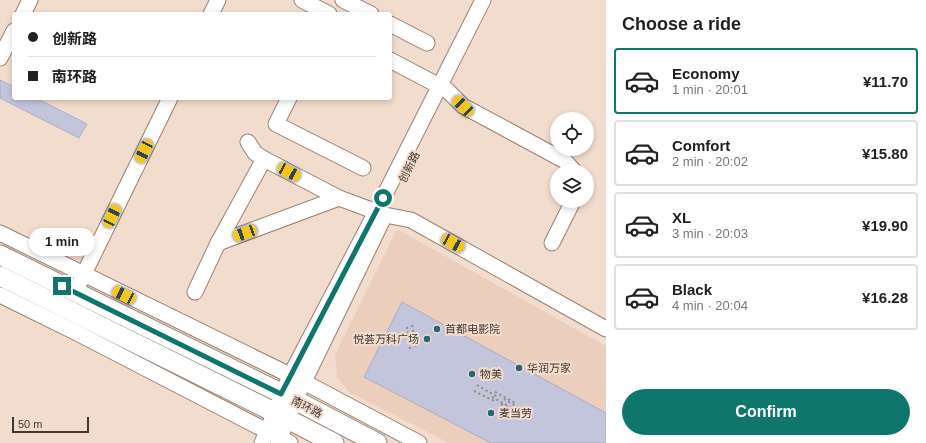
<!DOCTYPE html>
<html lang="en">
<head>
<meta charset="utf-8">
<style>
  body { margin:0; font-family:Arial,"Noto Sans SC",sans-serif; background:#f6f6f6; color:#202124; height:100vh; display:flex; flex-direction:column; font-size:15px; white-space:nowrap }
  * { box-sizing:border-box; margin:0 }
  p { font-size:13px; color:#757577 }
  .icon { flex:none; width:22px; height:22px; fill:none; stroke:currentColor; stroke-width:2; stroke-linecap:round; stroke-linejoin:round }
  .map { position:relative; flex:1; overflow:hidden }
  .panel { display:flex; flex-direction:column; background:#fff; width:320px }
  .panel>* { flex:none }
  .guide { position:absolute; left:12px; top:12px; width:380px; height:88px; border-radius:4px; box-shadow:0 2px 6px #0003; display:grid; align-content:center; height:88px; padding:0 16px; background:#fff }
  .tools { position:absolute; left:550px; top:112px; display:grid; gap:8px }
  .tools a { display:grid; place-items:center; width:44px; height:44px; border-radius:50%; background:#fff; box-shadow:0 2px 6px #0003; font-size:20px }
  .scale { position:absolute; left:12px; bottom:10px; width:77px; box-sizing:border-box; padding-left:4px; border:2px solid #403732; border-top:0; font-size:11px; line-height:14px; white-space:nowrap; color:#403732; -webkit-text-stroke:3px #f2dccd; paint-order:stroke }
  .end { position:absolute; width:18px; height:18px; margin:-9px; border:5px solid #0f766e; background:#fff; box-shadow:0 0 0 2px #fff }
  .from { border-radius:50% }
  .bubble { position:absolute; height:28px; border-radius:14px; background:#fff; box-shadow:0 2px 6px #0003; font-size:13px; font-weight:800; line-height:28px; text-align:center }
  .car { position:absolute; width:12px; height:24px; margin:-12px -6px; border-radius:5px; box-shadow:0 0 3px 1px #0007; background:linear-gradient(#f5c518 24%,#345 0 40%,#f5c518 0 76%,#345 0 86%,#f5c518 0) }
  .guide b { display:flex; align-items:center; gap:14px; height:38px; font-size:15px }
  .guide b+b { border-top:1px solid #e0e0e0 }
  .guide i { width:10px; height:10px; background:#202124 }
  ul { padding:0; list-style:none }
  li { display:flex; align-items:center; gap:12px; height:66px; margin:0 8px 6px; padding:0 8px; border:2px solid #e0e0e0; border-radius:4px }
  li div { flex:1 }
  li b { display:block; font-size:15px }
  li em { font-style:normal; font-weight:800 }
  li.selected { border-color:#0f766e }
  li>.icon { width:36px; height:36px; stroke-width:1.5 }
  h2 { padding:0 16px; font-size:18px; line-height:48px }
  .primary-button { display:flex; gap:8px; margin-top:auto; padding:8px 16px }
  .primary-button a { flex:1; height:46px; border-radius:24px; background:#0f766e; color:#fff; font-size:16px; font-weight:800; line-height:46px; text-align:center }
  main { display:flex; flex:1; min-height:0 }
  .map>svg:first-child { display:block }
  .built { fill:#ebcebb }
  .building { fill:#c2c5dc; stroke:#abaec4 }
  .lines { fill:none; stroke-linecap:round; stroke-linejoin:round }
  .minor-casing { stroke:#958073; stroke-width:17 }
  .major-casing { stroke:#958073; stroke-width:21 }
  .path { stroke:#95867c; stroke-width:2; stroke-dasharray:2 3; stroke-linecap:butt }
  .minor { stroke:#fff; stroke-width:15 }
  .major { stroke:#fff; stroke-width:19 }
  .route { stroke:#0f766e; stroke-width:5 }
  .poi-dot { fill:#2a637c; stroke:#f2dccd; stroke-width:1.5 }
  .labels { text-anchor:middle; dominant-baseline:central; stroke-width:4; stroke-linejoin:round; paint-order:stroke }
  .street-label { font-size:11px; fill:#403732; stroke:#f2dccd }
  .poi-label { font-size:11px; fill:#403732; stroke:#f2dccd; text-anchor:start }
</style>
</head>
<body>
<main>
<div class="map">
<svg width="606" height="443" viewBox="0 0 606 443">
  <rect width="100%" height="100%" fill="#f2dccd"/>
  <polygon class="built" points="397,229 606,346 606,443 449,443 349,392 337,377 335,355"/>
  <g class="building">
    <polygon points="0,80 14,87 14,98 36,98 87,124 79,138 0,98"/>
    <polygon points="402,302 606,413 606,443 491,443 364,377"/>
  </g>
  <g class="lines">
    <g class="minor-casing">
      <g id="minor">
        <polyline points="302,0 329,14"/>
        <polyline points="343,0 371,14"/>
        <polyline points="23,14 30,0"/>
        <polyline points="211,14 218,0"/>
        <polyline points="390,24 427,43"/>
        <polyline points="0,58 14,31"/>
        <polyline points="390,60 447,90 463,106 565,161 574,171"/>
        <polyline points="289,98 276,124 363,168"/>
        <polyline points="248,142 255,153 264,159 339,198"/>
        <polyline points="0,233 304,382 419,443"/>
        <polyline points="218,243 339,198 385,215 411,220 606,329"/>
        <polyline points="552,243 573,201"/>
        <polyline points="79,284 170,98"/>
        <polyline points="195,292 218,243 264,159"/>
        <polyline points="0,295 79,334 290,443"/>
        <polyline points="262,443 290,376 376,212 483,0"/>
        <polyline points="278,443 295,400 385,215"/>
      </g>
    </g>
    <g class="major-casing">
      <g id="major">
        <polyline points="0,255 295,400 377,443"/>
        <polyline points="0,276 274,412 334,443"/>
      </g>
    </g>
    <g class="path">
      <polyline points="412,325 416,347"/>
      <polyline points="407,327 410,349"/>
      <polyline points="477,385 496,396"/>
      <polyline points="474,391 494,401"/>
      <polyline points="495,392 515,403"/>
      <polyline points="492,397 512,408"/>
      <polyline points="504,399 523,410"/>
      <polyline points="501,404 509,408"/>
      <polyline points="508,408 527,419"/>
      <polyline points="522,410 530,414"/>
    </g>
    <use href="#minor" class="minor"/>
    <use href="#major" class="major"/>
  </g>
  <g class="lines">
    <polyline class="route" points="62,286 281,394 383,198"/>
  </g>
  <g class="poi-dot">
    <circle cx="437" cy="329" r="4"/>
    <circle cx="427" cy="339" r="4"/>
    <circle cx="519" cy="368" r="4"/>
    <circle cx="472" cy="374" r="4"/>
    <circle cx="491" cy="413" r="4"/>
  </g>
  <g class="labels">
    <g class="street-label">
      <text transform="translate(409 167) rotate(-64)">创新路</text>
      <text transform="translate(307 407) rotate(27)">南环路</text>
    </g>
    <g class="poi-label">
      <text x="445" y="329">首都电影院</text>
      <text x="419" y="339" text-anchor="end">悦荟万科广场</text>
      <text x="527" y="368">华润万家</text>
      <text x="480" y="374">物美</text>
      <text x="499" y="413">麦当劳</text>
    </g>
  </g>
</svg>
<div class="tools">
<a><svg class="icon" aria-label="locate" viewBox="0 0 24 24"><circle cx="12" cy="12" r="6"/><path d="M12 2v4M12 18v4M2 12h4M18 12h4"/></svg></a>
<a><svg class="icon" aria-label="layers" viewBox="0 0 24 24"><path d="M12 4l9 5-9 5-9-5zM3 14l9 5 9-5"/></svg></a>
</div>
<div class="scale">50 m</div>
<i class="end from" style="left:383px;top:198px"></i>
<i class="end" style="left:62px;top:286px"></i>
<div class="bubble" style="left:29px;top:228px;width:66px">1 min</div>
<i class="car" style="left:463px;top:106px;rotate:314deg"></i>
<i class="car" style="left:144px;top:151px;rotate:206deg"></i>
<i class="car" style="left:289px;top:172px;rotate:118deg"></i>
<i class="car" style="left:112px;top:216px;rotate:26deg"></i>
<i class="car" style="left:245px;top:233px;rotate:250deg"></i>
<i class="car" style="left:453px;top:243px;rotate:119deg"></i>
<i class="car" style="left:124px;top:295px;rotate:296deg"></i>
<div class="guide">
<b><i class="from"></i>创新路</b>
<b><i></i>南环路</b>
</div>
</div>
<section class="panel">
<h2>Choose a ride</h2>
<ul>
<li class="selected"><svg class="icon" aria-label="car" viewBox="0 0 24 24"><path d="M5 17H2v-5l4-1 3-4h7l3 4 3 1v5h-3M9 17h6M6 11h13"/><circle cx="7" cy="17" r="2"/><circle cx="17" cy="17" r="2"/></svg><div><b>Economy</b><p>1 min · 20:01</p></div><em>¥11.70</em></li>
<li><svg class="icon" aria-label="car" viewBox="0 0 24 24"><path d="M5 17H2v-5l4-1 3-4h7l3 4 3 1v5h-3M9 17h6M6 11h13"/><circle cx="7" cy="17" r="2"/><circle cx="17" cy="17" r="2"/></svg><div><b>Comfort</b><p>2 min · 20:02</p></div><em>¥15.80</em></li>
<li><svg class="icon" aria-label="car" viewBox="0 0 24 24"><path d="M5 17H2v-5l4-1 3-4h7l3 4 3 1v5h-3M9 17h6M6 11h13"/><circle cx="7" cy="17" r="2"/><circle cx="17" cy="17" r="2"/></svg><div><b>XL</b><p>3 min · 20:03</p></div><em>¥19.90</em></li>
<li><svg class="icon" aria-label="car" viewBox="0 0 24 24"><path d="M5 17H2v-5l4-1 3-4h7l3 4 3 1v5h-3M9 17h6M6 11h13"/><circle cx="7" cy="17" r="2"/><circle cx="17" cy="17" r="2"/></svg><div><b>Black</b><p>4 min · 20:04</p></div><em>¥16.28</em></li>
</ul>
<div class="primary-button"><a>Confirm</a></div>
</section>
</main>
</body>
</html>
